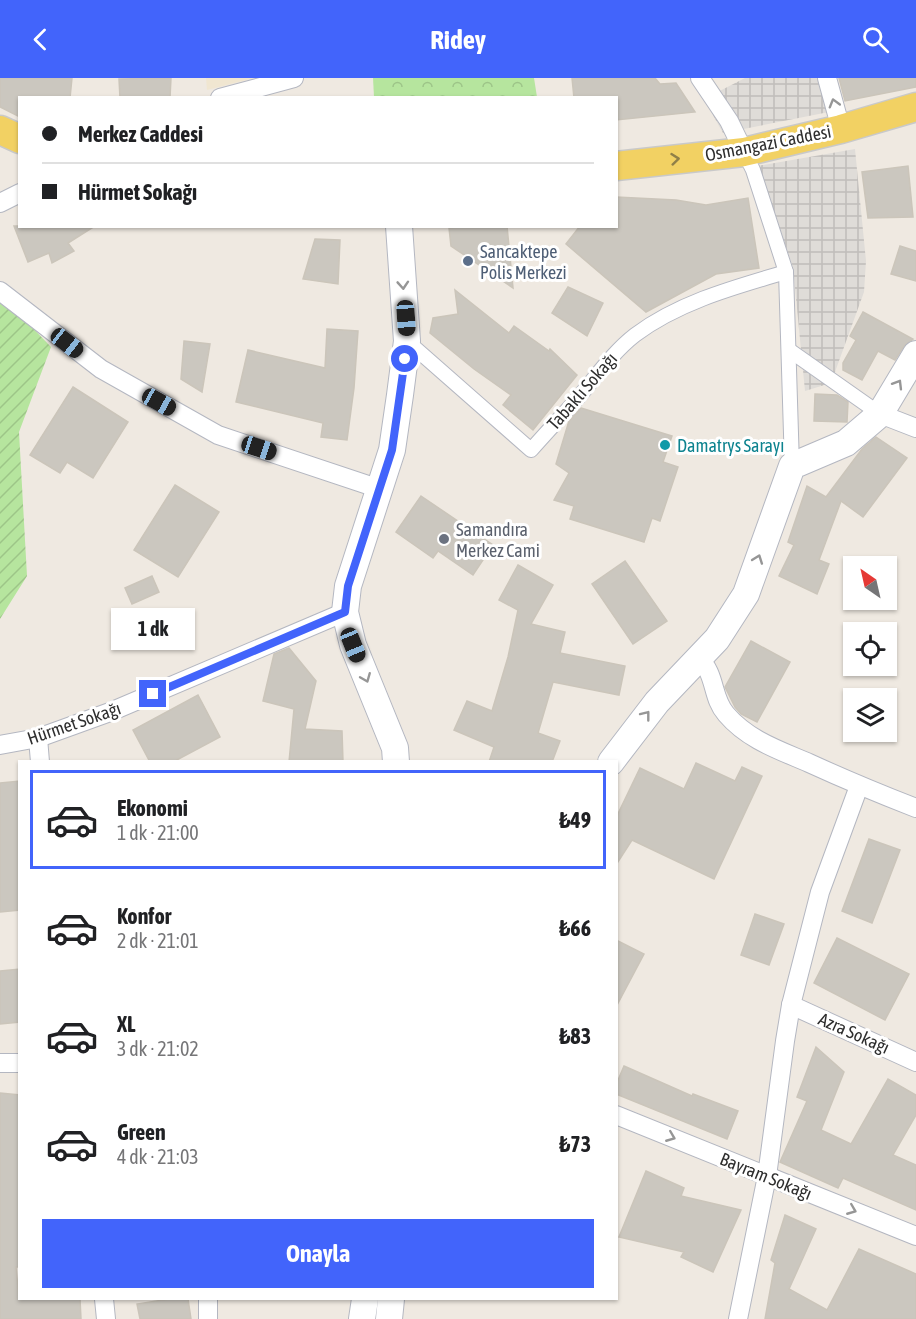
<!DOCTYPE html>
<html lang="tr">
<head>
<meta charset="utf-8">
<style>
  body { margin:0; font-family:"Asap Condensed",sans-serif; background:#f6f6f6; color:#202124; height:100vh; display:flex; flex-direction:column; font-size:22px; white-space:nowrap }
  * { box-sizing:border-box; margin:0 }
  p { font-size:20px; color:#757577 }
  .icon { flex:none; width:33px; height:33px; fill:none; stroke:currentColor; stroke-width:2; stroke-linecap:round; stroke-linejoin:round }
  .map { position:relative; flex:1; overflow:hidden }
  .sheet { position:absolute; left:18px; top:682px; width:600px; height:540px; display:flex; flex-direction:column; background:#fff; border-radius:0px; box-shadow:0 2px 4px #0004 }
  .sheet>* { flex:none }
  .top-card { position:absolute; left:18px; top:18px; width:600px; height:132px; border-radius:0px; box-shadow:0 2px 4px #0004; display:grid; align-content:center; height:132px; padding:0 24px; background:#fff }
  .needle { width:39px; rotate:326deg }
  .controls { position:absolute; left:843px; top:478px; display:grid; gap:12px }
  .controls a { display:grid; place-items:center; width:54px; height:54px; border-radius:0px; background:#fff; box-shadow:0 2px 4px #0004; font-size:30px }
  .end { position:absolute; width:27px; height:27px; margin:-14px; border:8px solid #4264fb; background:#fff; box-shadow:0 0 0 3px #fff }
  .from { border-radius:50% }
  .bubble { position:absolute; height:42px; border-radius:0px; background:#fff; box-shadow:0 2px 4px #0004; font-size:20px; font-weight:700; line-height:42px; text-align:center }
  .car { position:absolute; width:18px; height:36px; margin:-18px -9px; border-radius:8px; box-shadow:0 0 4px 2px #0007; background:linear-gradient(#222 24%,#8ab4d8 0 40%,#222 0 76%,#8ab4d8 0 86%,#222 0) }
  .top-card b { display:flex; align-items:center; gap:21px; height:57px; font-size:22px }
  .top-card b+b { border-top:2px solid #e0e0e0 }
  .top-card i { width:15px; height:15px; background:#202124 }
  ul { padding:10px 0 0; list-style:none }
  li { display:flex; align-items:center; gap:18px; height:99px; margin:0 12px 9px; padding:0 12px; border:3px solid transparent; border-radius:0px }
  li div { flex:1 }
  li b { display:block; font-size:22px }
  li em { font-style:normal; font-weight:700 }
  li.active { border-color:#4264fb }
  li>.icon { width:54px; height:54px; stroke-width:1.5 }
  .action { display:flex; gap:12px; margin-top:auto; padding:12px 24px }
  .action a { flex:1; height:69px; border-radius:0px; background:#4264fb; color:#fff; font-size:24px; font-weight:700; line-height:69px; text-align:center }
  header { display:flex; justify-content:space-between; align-items:center; height:78px; padding:0 24px; background:#4264fb; color:#fff; font-size:27px; font-weight:700 }
  .map>svg:first-child { display:block }
  .education { fill:#f0e6d1 }
  .park { fill:url(#park-crowns) }
  .garden { fill:url(#garden-furrows) }
  .plaza { fill:url(#plaza-grid) }
  .building { fill:#cbc7bf; stroke:#cbc5ba; stroke-width:1.5 }
  .lines { fill:none; stroke-linecap:round; stroke-linejoin:round }
  .pedestrian-casing { stroke:#b4b7c1; stroke-width:16 }
  .minor-casing { stroke:#b4b7c1; stroke-width:20 }
  .secondary-casing { stroke:#b4b7c1; stroke-width:28 }
  .primary-casing { stroke:#c9c9c9; stroke-width:31 }
  .pedestrian { stroke:#fff; stroke-width:14 }
  .minor { stroke:#fff; stroke-width:18 }
  .secondary { stroke:#fff; stroke-width:26 }
  .primary { stroke:#f2d163; stroke-width:28 }
  .oneway { stroke:#969696 }
  .oneway2 { stroke:#908048 }
  .route { stroke:#4264fb; stroke-width:8 }
  .service-dot { fill:#5c6f8a; stroke:#fff; stroke-width:2 }
  .culture-dot { fill:#0f9aa8; stroke:#fff; stroke-width:2 }
  .worship-dot { fill:#6b7280; stroke:#fff; stroke-width:2 }
  .labels { text-anchor:middle; dominant-baseline:central; stroke-width:6; stroke-linejoin:round; paint-order:stroke }
  .street-label { font-size:18px; fill:#2e2e2e; stroke:#fff }
  .service-label { font-size:18px; fill:#4e5e75; stroke:#fff; text-anchor:start }
  .culture-label { font-size:18px; fill:#0d838f; stroke:#fff; text-anchor:start }
  .worship-label { font-size:18px; fill:#5b616d; stroke:#fff; text-anchor:start }
</style>
</head>
<body>
<header><svg class="icon" aria-label="back" viewBox="0 0 24 24"><path d="M15 5l-7 7 7 7"/></svg>Ridey<svg class="icon" aria-label="search" viewBox="0 0 24 24"><circle cx="10" cy="10" r="6"/><path d="M15 15l6 6"/></svg></header>
<div class="map">
<svg width="916" height="1241" viewBox="0 0 916 1241">
  <defs>
    <pattern id="park-crowns" width="20" height="18" patternUnits="userSpaceOnUse" patternTransform="scale(1.5)"><rect width="20" height="18" fill="#b6e59e"/><path d="M2 6a3 3 0 1 1 6 0M12 15a3 3 0 1 1 6 0" fill="none" stroke="#9dc588"/></pattern>
    <pattern id="garden-furrows" width="10" height="10" patternUnits="userSpaceOnUse" patternTransform="scale(1.5)"><rect width="10" height="10" fill="#b6e59e"/><path d="M-1 1l2-2M0 10L10 0M9 11l2-2" fill="none" stroke="#9dc588"/></pattern>
    <pattern id="plaza-grid" width="8" height="8" patternUnits="userSpaceOnUse" patternTransform="scale(1.5)"><rect width="8" height="8" fill="#dfdcd8"/><path d="M0 4h8M4 0v8" fill="none" stroke="#c0bdba"/></pattern>
  </defs>
  <rect width="100%" height="100%" fill="#efe9e1"/>
  <polygon class="education" points="206,0 254,0 207,12"/>
  <polygon class="park" points="373,0 534,0 537,19 374,19"/>
  <polygon class="garden" points="0,216 51,269 19,354 27,498 0,541"/>
  <g class="plaza">
    <polygon points="745,0 820,0 829,34 723,55 704,21"/>
    <polygon points="855,71 866,183 864,214 831,305 805,313 793,189 757,88"/>
  </g>
  <g class="building">
    <polygon points="0,0 72,0 70,20 20,20 20,39 0,29"/>
    <polygon points="171,0 170,20 120,20 119,1"/>
    <polygon points="572,0 655,0 660,6 676,5 695,34 616,42 616,20 574,20"/>
    <polygon points="839,0 916,0 916,9 845,23"/>
    <polygon points="908,88 913,139 868,140 862,94"/>
    <polygon points="616,119 676,122 706,127 748,120 759,190 716,196 646,234 566,166 580,148 616,148"/>
    <polygon points="14,148 95,148 68,165 74,173 52,185 49,175 28,184"/>
    <polygon points="463,148 507,148 513,210 451,168 449,150"/>
    <polygon points="315,161 340,162 338,206 303,201"/>
    <polygon points="900,168 916,173 916,203 891,196"/>
    <polygon points="568,209 603,225 587,258 552,235"/>
    <polygon points="455,212 509,255 514,248 549,273 550,271 577,297 533,352 503,327 511,317 474,291 430,255 433,240 458,236"/>
    <polygon points="863,234 913,261 904,268 895,282 878,273 862,302 843,292 843,285 856,262 850,258"/>
    <polygon points="327,251 358,253 354,310 347,362 321,359 323,345 236,324 248,272 325,290"/>
    <polygon points="184,263 210,266 202,314 181,301"/>
    <polygon points="73,309 128,344 93,400 67,384 60,395 30,377"/>
    <polygon points="815,316 837,317 848,324 847,344 814,343"/>
    <polygon points="581,330 672,358 663,384 678,389 660,443 652,440 644,464 570,441 574,428 554,422 569,395 556,386 569,343"/>
    <polygon points="876,359 907,380 863,439 841,423 819,482 829,486 817,516 779,498 794,467 788,464 807,408 826,419 862,371"/>
    <polygon points="175,407 219,434 178,499 134,472"/>
    <polygon points="421,418 493,467 473,497 438,473 433,480 396,454"/>
    <polygon points="625,483 667,543 633,566 592,506"/>
    <polygon points="518,487 553,507 531,546 565,554 560,575 625,588 619,617 553,604 538,655 560,663 552,684 489,684 494,669 454,652 467,623 492,633 508,579 518,532 499,522"/>
    <polygon points="152,498 159,514 132,526 125,510"/>
    <polygon points="751,563 790,584 757,644 741,636 735,629 725,609"/>
    <polygon points="289,570 316,603 305,651 342,653 343,684 289,684 294,631 263,623 274,576"/>
    <polygon points="198,617 220,659 173,684 150,684 133,652"/>
    <polygon points="696,685 735,703 742,689 762,698 714,801 632,762 616,787 616,740 640,690 684,711"/>
    <polygon points="20,703 20,832 0,834 0,705"/>
    <polygon points="869,761 900,772 872,845 842,833"/>
    <polygon points="755,836 784,846 769,887 741,877"/>
    <polygon points="837,860 909,896 885,942 814,905"/>
    <polygon points="616,862 644,876 616,929"/>
    <polygon points="20,891 20,944 0,946 0,893"/>
    <polygon points="816,969 844,994 821,1052 851,1066 888,1001 916,1017 916,1037 893,1077 916,1087 916,1132 843,1100 838,1110 780,1084 807,1023 797,1019"/>
    <polygon points="624,988 692,1018 693,1016 738,1033 727,1061 616,1016 616,1007"/>
    <polygon points="0,1015 20,1017 20,1189 16,1189 19,1221 80,1221 81,1241 0,1241"/>
    <polygon points="646,1093 684,1110 681,1118 741,1132 713,1194 681,1179 684,1174 619,1159"/>
    <polygon points="785,1137 816,1151 789,1211 827,1232 859,1171 916,1196 916,1241 765,1241 775,1185 771,1182"/>
    <polygon points="169,1221 188,1221 191,1241 140,1241 137,1226"/>
  </g>
  <g class="lines">
    <g class="pedestrian-casing">
      <g id="pedestrian">
        <polyline points="744,74 753,92 786,194 792,388"/>
        <path d="M407 263 531 372C546 355 562 338 577 321 596 299 612 275 635 257 679 224 735 209 786 194"/>
        <polyline points="789,272 880,336"/>
      </g>
    </g>
    <g class="minor-casing">
      <g id="minor">
        <polyline points="700,0 729,43 744,74"/>
        <polyline points="827,0 841,51"/>
        <polyline points="220,20 294,0"/>
        <polyline points="0,125 20,115"/>
        <polyline points="0,213 101,291 218,357 380,411"/>
        <polyline points="880,336 916,350"/>
        <path d="M698 579C717 597 711 619 726 636 748 662 779 672 809 685 844 701 880 716 916 730"/>
        <polyline points="38,660 40,684"/>
        <polyline points="0,667 38,660 110,634 345,534"/>
        <polyline points="791,927 916,984"/>
        <polyline points="0,985 20,985"/>
        <polyline points="616,1037 916,1158"/>
        <polyline points="104,1221 106,1241"/>
        <polyline points="208,1221 208,1241"/>
        <polyline points="738,1241 767,1098 785,963 791,927 820,814 859,708"/>
      </g>
    </g>
    <g class="secondary-casing">
      <g id="secondary">
        <polyline points="396,684 395,670 353,567 345,534 348,508 392,372 400,317 407,263 399,148"/>
        <polyline points="611,684 657,624 717,561 746,516 792,388 846,365 880,336 916,276"/>
        <polyline points="362,1241 365,1221"/>
        <polyline points="389,1241 391,1221"/>
      </g>
    </g>
    <g class="primary-casing">
      <g id="primary">
        <polyline points="0,52 20,61"/>
        <polyline points="616,88 744,74 841,51 916,29"/>
      </g>
    </g>
    <use href="#pedestrian" class="pedestrian"/>
    <use href="#minor" class="minor"/>
    <use href="#secondary" class="secondary"/>
    <use href="#primary" class="primary"/>
  </g>
  <defs><path id="oneway-chevron" d="M-2-3.5L2.5 0L-2 3.5" fill="none" stroke-width="1.6" stroke-linecap="round" stroke-linejoin="round" transform="scale(1.5)"/></defs>
  <g class="oneway">
    <use href="#oneway-chevron" transform="translate(834 25) rotate(-106)"/>
    <use href="#oneway-chevron" transform="translate(403 207) rotate(86)"/>
    <use href="#oneway-chevron" transform="translate(898 306) rotate(-59)"/>
    <use href="#oneway-chevron" transform="translate(758 481) rotate(-70)"/>
    <use href="#oneway-chevron" transform="translate(366 600) rotate(68)"/>
    <use href="#oneway-chevron" transform="translate(646 637) rotate(-52)"/>
    <use href="#oneway-chevron" transform="translate(671 1059) rotate(22)"/>
    <use href="#oneway-chevron" transform="translate(852 1132) rotate(22)"/>
  </g>
  <use class="oneway2" href="#oneway-chevron" transform="translate(675 81) rotate(-6)"/>
  <g class="lines">
    <polyline class="route" points="153,616 345,534 348,508 392,372 405,281"/>
  </g>
  <circle class="service-dot" cx="468" cy="183" r="6"/>
  <circle class="culture-dot" cx="665" cy="367" r="6"/>
  <circle class="worship-dot" cx="444" cy="461" r="6"/>
  <g class="labels">
    <g class="street-label">
      <text transform="translate(768 65) rotate(-11)">Osmangazi Caddesi</text>
      <text transform="translate(582 313) rotate(-49)">Tabaklı Sokağı</text>
      <text transform="translate(74 645) rotate(-19)">Hürmet Sokağı</text>
      <text transform="translate(854 955) rotate(24)">Azra Sokağı</text>
      <text transform="translate(766 1098) rotate(22)">Bayram Sokağı</text>
    </g>
    <g class="service-label">
      <text x="480" y="173">Sancaktepe<tspan x="480" dy="21">Polis Merkezi</tspan></text>
    </g>
    <g class="culture-label">
      <text x="677" y="367">Damatrys Sarayı</text>
    </g>
    <g class="worship-label">
      <text x="456" y="451">Samandıra<tspan x="456" dy="21">Merkez Cami</tspan></text>
    </g>
  </g>
</svg>
<div class="controls">
<a><svg class="needle" viewBox="-14 -14 28 28"><path d="M0-13l5 13h-10z" fill="#e53935"/><path d="M0 13l5-13h-10z" fill="#757577"/></svg></a>
<a><svg class="icon" aria-label="locate" viewBox="0 0 24 24"><circle cx="12" cy="12" r="6"/><path d="M12 2v4M12 18v4M2 12h4M18 12h4"/></svg></a>
<a><svg class="icon" aria-label="layers" viewBox="0 0 24 24"><path d="M12 4l9 5-9 5-9-5zM3 14l9 5 9-5"/></svg></a>
</div>
<i class="end from" style="left:405px;top:281px"></i>
<i class="end" style="left:153px;top:616px"></i>
<div class="bubble" style="left:111px;top:530px;width:84px">1 dk</div>
<i class="car" style="left:406px;top:240px;rotate:176deg"></i>
<i class="car" style="left:67px;top:265px;rotate:128deg"></i>
<i class="car" style="left:159px;top:324px;rotate:119deg"></i>
<i class="car" style="left:259px;top:370px;rotate:108deg"></i>
<i class="car" style="left:353px;top:567px;rotate:158deg"></i>
<div class="top-card">
<b><i class="from"></i>Merkez Caddesi</b>
<b><i></i>Hürmet Sokağı</b>
</div>
<section class="sheet">
<ul>
<li class="active"><svg class="icon" aria-label="car" viewBox="0 0 24 24"><path d="M5 17H2v-5l4-1 3-4h7l3 4 3 1v5h-3M9 17h6M6 11h13"/><circle cx="7" cy="17" r="2"/><circle cx="17" cy="17" r="2"/></svg><div><b>Ekonomi</b><p>1 dk · 21:00</p></div><em>₺49</em></li>
<li><svg class="icon" aria-label="car" viewBox="0 0 24 24"><path d="M5 17H2v-5l4-1 3-4h7l3 4 3 1v5h-3M9 17h6M6 11h13"/><circle cx="7" cy="17" r="2"/><circle cx="17" cy="17" r="2"/></svg><div><b>Konfor</b><p>2 dk · 21:01</p></div><em>₺66</em></li>
<li><svg class="icon" aria-label="car" viewBox="0 0 24 24"><path d="M5 17H2v-5l4-1 3-4h7l3 4 3 1v5h-3M9 17h6M6 11h13"/><circle cx="7" cy="17" r="2"/><circle cx="17" cy="17" r="2"/></svg><div><b>XL</b><p>3 dk · 21:02</p></div><em>₺83</em></li>
<li><svg class="icon" aria-label="car" viewBox="0 0 24 24"><path d="M5 17H2v-5l4-1 3-4h7l3 4 3 1v5h-3M9 17h6M6 11h13"/><circle cx="7" cy="17" r="2"/><circle cx="17" cy="17" r="2"/></svg><div><b>Green</b><p>4 dk · 21:03</p></div><em>₺73</em></li>
</ul>
<div class="action"><a>Onayla</a></div>
</section>
</div>
</body>
</html>
